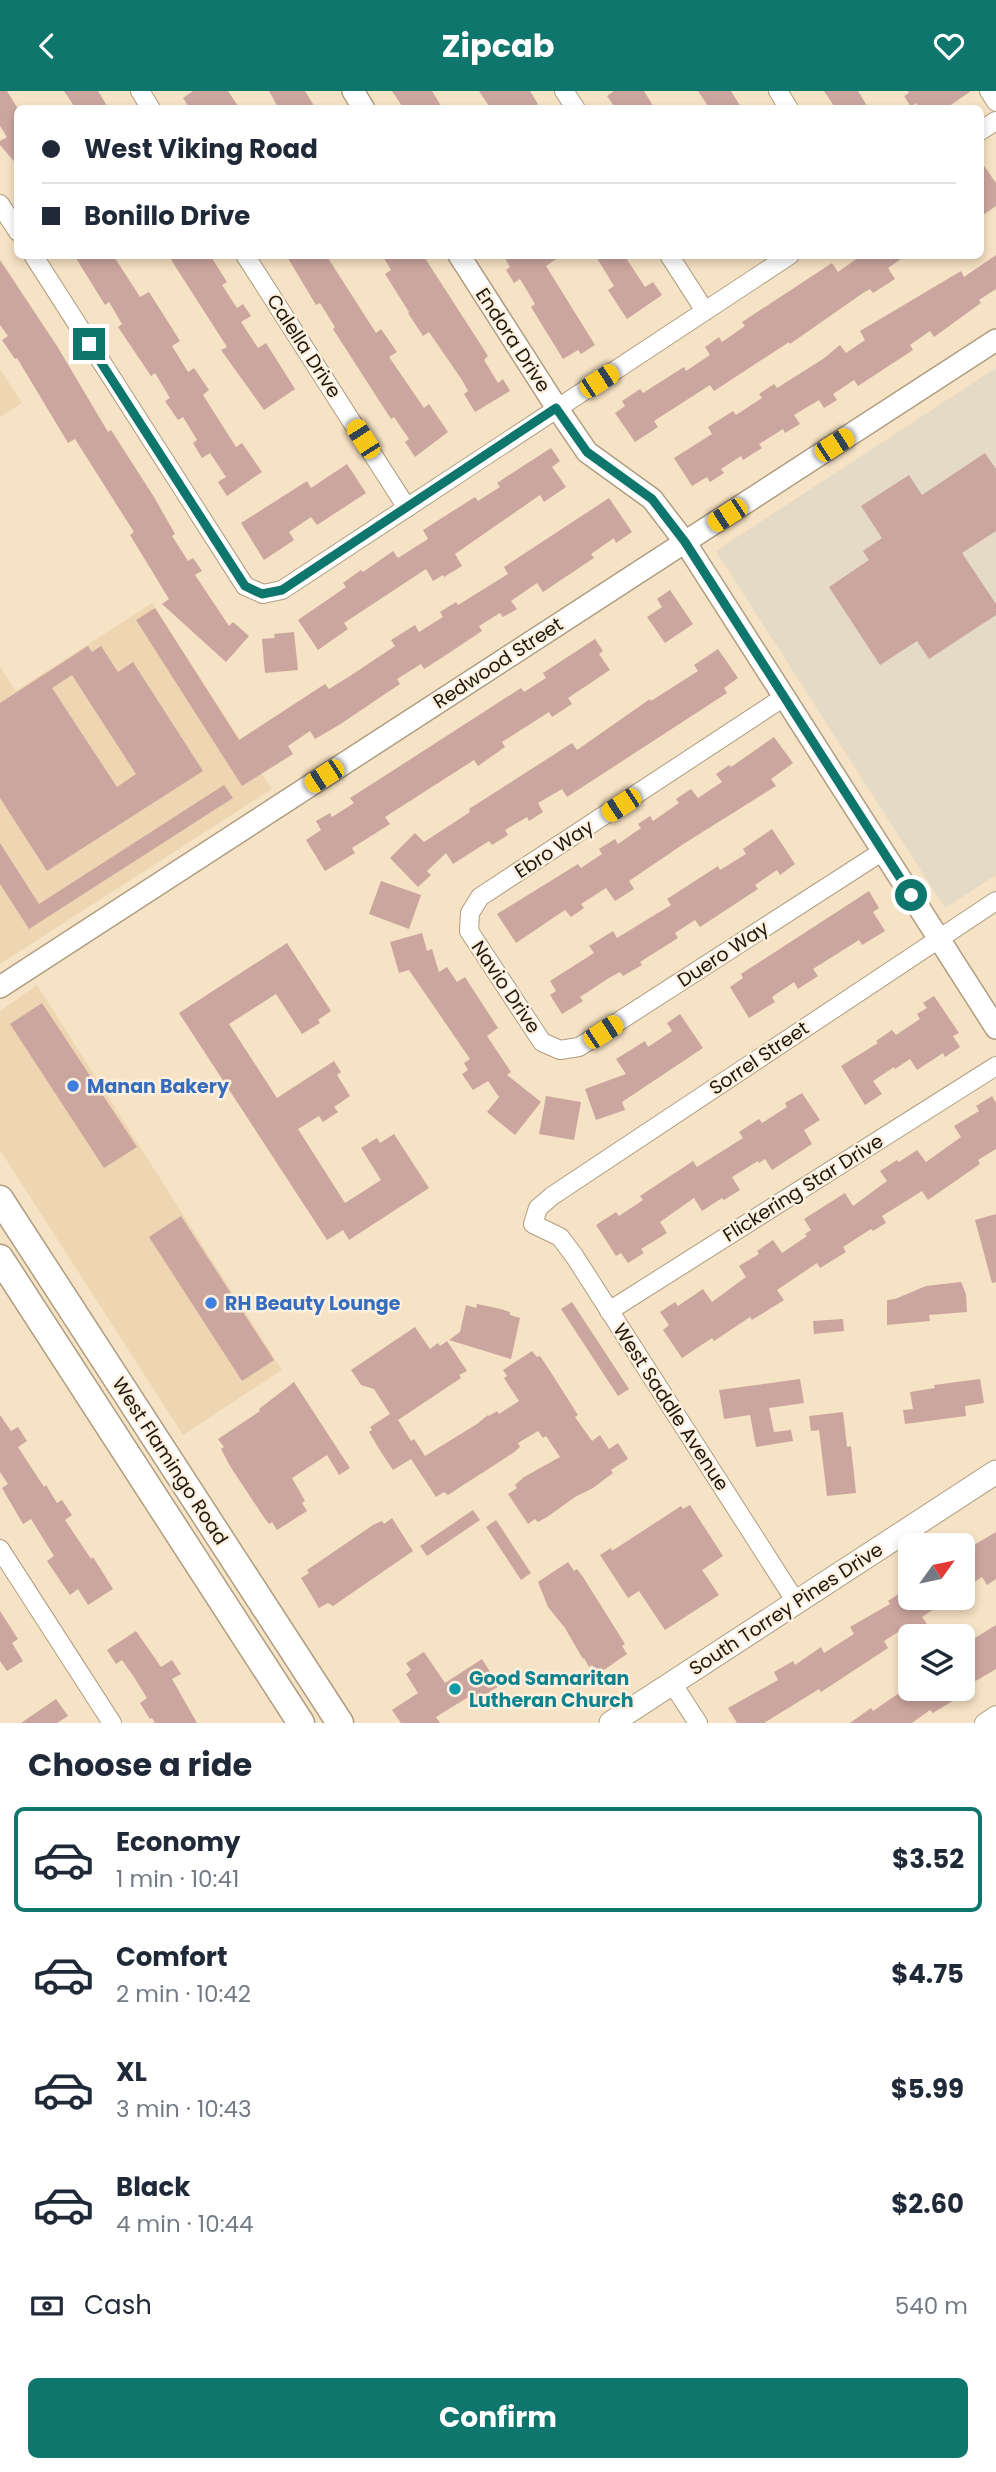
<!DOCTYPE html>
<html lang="en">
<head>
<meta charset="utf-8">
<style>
  body { margin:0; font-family:Poppins,sans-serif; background:#f6f6f7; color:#1f2937; height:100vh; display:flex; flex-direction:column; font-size:26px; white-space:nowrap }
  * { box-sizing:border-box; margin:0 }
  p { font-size:23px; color:#747a83 }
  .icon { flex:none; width:38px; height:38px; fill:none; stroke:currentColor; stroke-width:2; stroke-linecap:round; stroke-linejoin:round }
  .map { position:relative; height:1632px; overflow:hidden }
  .side { display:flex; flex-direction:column; background:#fff; flex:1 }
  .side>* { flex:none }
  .banner { position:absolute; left:14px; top:14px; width:970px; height:154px; border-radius:10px; box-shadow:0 4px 10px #0003; display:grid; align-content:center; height:154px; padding:0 28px; background:#fff }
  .needle { width:46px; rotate:57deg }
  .tools { position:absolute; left:898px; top:1442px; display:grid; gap:14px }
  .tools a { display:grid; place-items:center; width:77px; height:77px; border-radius:10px; background:#fff; box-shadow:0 4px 10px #0003; font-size:35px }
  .end { position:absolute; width:32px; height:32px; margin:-16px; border:9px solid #0f766e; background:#fff; box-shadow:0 0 0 4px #fff }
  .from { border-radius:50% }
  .car { position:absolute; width:21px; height:42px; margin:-21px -10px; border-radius:9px; box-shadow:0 0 5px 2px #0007; background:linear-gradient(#f5c518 24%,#345 0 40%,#f5c518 0 76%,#345 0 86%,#f5c518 0) }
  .banner b { display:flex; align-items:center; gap:24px; height:66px; font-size:26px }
  .banner b+b { border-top:2px solid #e0e1e3 }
  .banner i { width:18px; height:18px; background:#1f2937 }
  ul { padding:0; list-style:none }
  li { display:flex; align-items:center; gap:21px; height:105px; margin:0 14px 10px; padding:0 14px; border:4px solid transparent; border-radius:10px }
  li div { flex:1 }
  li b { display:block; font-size:26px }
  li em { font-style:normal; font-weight:700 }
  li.selected { border-color:#0f766e }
  li>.icon { width:63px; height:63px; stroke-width:1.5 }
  h2 { padding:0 28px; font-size:32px; line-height:84px }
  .pay { display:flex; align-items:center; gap:18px; height:77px; padding:0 28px; font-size:26px }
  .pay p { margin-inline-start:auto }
  .primary-button { display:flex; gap:14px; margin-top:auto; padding:14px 28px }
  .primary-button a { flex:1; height:80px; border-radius:10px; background:#0f766e; color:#fff; font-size:28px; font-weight:700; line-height:80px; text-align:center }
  header { display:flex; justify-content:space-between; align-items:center; height:91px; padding:0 28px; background:#0f766e; color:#fff; font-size:32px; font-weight:700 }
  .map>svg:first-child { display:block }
  .built { fill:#eed6b2 }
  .education { fill:#e5dac5 }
  .building { fill:#cba69e; fill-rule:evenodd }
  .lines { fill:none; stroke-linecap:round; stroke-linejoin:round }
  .minor-casing { stroke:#af9d80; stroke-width:20 }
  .tertiary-casing { stroke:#af9d80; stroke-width:24 }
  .secondary-casing { stroke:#af9d80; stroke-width:25 }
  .primary-casing { stroke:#af9d80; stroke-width:29 }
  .minor { stroke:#fff; stroke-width:18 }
  .tertiary { stroke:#fff; stroke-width:21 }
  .secondary { stroke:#fff; stroke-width:23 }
  .primary { stroke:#fff; stroke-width:26 }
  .route { stroke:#0f766e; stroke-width:9 }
  .shop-dot { fill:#3f7fe0; stroke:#fdf0de; stroke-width:2.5 }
  .culture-dot { fill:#0f9aa8; stroke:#fdf0de; stroke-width:2.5 }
  .labels { text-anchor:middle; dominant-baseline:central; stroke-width:5; stroke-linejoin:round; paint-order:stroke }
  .street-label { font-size:19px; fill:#1f180d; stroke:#fdf0de }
  .shop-label { font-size:19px; font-weight:bold; fill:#366cbe; stroke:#fdf0de; text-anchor:start }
  .culture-label { font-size:19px; font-weight:bold; fill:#0d838f; stroke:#fdf0de; text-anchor:start }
</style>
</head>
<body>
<header><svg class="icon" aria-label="back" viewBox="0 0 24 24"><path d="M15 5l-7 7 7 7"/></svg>Zipcab<svg class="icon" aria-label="heart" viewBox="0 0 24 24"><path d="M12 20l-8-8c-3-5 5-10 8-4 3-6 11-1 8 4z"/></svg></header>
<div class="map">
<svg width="996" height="1632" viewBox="0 0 996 1632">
  <rect width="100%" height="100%" fill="#f6e2c4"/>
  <g class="built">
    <polygon points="0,278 22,312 0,326"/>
    <polygon points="152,512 272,698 0,873 0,576 16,600"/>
    <polygon points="37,894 282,1279 183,1344 0,1059 0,920"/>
  </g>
  <polygon class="education" points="996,277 996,784 945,817 716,460"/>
  <g class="building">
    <polygon points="0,0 7,0 18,18 18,75 0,54 0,50 7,46 0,35"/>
    <polygon points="64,0 98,0 109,18 76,18"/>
    <polygon points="193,0 228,0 240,18 190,18 183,7"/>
    <polygon points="269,0 305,0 316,18 279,18"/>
    <polygon points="392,0 432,0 443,18 404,18"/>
    <polygon points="479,0 530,0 538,13 531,18 491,18"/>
    <polygon points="614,0 644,0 655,18 616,18 607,5"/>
    <polygon points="698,0 731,0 742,18 710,18"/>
    <polygon points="824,0 858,0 869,18 836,18"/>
    <polygon points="908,0 971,0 945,18 920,18 916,12 911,16 904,5 909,2"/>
    <polygon points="980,69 996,92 996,115 980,126"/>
    <polygon points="74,164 113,164 140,206 149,201 180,250 172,255 188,281 194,277 209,299 203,304 236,356 242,352 262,381 227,405 218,391 226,386 210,362 202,367 193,352 197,349 183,326 178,329 165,310 170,307 155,282 151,285 118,236 122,233 109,211 105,214"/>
    <polygon points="168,164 210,164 227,191 222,194 237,217 243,213 251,225 241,231 258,257 266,252 295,298 264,319 221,259 227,256"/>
    <polygon points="286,164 326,164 376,242 381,238 397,261 389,266 424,317 429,313 448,341 415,366 405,351 409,348 394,326 391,328 333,238 335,236 320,212 316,214"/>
    <polygon points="382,164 423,164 488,265 484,269 498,292 503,288 510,300 475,321 464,303 468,300 462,289 429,241 423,245 408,222 409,221 385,183 391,179"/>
    <polygon points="503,164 562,164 546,175 595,254 581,263 578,259 563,268 531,216 535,213 520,188 514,192 506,179 510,176"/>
    <polygon points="595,164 624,164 645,196 653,191 662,204 627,228 608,199 614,195"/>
    <polygon points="862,164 907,164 888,177 895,188 873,202 870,198 863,202 790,253 789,251 714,300 710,294 654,330 658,336 635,351 615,322 625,315 622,310 640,298 643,302 684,276 686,280 710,264 705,256 719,246 722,251 745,235 742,231 832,172 838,181"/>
    <polygon points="996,164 996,198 979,209 981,212 934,246 930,240 910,254 913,259 858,295 854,289 833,303 837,309 824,317 819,309 794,324 800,333 785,342 783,338 759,353 762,357 743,369 741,365 721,378 724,382 710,391 707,386 692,395 674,367 712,343 708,336 733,320 736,324 762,307 759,303 774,293 777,297 823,268 840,254 846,262 865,249 860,240 961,180 964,186"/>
    <polygon points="0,169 57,255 108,341 111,339 154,406 175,443 172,445 188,470 193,467 202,480 195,484 229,535 233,531 249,545 226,571 162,513 169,508 130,444 134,441 75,348 68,352 17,267 15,268 2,249 8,245 0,234"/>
    <polygon points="551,357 560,370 552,376 566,396 544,411 540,404 455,463 462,475 444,486 443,484 433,490 426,478 344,532 348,538 318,559 298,529 346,496 343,492 361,479 363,481 393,460 398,467 428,448 423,439 475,406 478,410 500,396 497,392"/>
    <polygon points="985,362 996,378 996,440 962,462 996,513 996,524 929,568 917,550 880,574 829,496 869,469 863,460 882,447 861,415 909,384 922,404"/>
    <polygon points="347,373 366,402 317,434 311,426 289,441 294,449 264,469 241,432 307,390 311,397"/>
    <polygon points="609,407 632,441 616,452 614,447 591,463 594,467 543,501 537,492 511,510 517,518 503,526 500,522 479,535 482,540 443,566 424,578 421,573 397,588 400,593 339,634 315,648 310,640 288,655 293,663 242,695 136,529 155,517 239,649 325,593 329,598 350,585 395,555 391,549 415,534 419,541 443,526 440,521 456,511 458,514 508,483 504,476"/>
    <polygon points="670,499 693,533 665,552 647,526 662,516 657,508"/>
    <polygon points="294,541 298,579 265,582 262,548 275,547 274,543"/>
    <polygon points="595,548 603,560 599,563 610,579 568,607 572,613 552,626 549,621 502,651 505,656 478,675 474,669 385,726 390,733 352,757 355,762 325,780 306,749 321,739 316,730 330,722 332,726 354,712 350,707 386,684 521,597 524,601 546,587 543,582"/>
    <path d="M88 555 92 561 101 555 118 581 133 571 203 680 47 780 0 707V612ZM72 584 136 683 117 696 52 597Z"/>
    <polygon points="718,558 738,587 724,597 727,602 567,706 562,698 538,712 543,721 529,730 527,726 505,739 508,744 492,754 489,750 453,773 446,762 427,780 431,784 418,796 390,767 415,742 424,751 470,721 469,718 572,652 577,659 650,608 651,610 698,580 694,574"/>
    <polygon points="774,646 793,672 771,688 776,695 685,752 629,790 634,798 615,810 606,797 581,813 584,817 571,826 565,819 516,852 497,823 578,773 581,777 602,763 599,758 615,748 618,753 641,737 638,733 650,725 653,730 679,712 676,708 691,698 698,707 722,691 716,683 729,674 731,676"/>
    <polygon points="224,694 233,707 29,838 0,793 0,752 39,813"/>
    <polygon points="772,738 795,773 780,784 777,779 755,794 758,798 700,836 695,829 675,842 678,847 640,871 642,874 623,885 620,881 609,887 580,906 583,910 562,923 550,904 556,900 550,890 594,862 589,855 613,840 617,847 671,814 667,808 718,775 720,779 746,763 743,758"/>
    <polygon points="381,790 421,804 409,838 369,823"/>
    <polygon points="869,800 879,817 873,821 885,840 862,854 859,849 813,878 818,885 798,898 794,891 772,906 775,911 749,927 730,896 743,887 741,883"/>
    <polygon points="422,842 427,860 432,858 439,881 447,876 457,891 465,886 498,937 487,945 511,981 507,984 541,1011 515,1044 487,1021 499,1006 488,990 473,999 462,983 468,979 464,972 470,968 409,879 399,882 390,851"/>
    <polygon points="287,852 331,920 318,929 320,932 302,943 276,903 229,933 277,1007 334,970 341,981 337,984 350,1005 334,1016 338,1021 323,1031 319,1025 298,1038 345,1112 381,1089 361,1057 377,1047 380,1052 394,1043 429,1097 349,1149 343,1139 327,1149 179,922"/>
    <polygon points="934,905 959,942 953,945 960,956 945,966 943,962 917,979 910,968 895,978 894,976 873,990 882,1003 865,1014 841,975 878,952 876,950 892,939 896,944 920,928 917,923 927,917 923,912"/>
    <polygon points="42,912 137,1056 104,1077 10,933"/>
    <polygon points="680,923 703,957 622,1011 625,1019 596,1029 585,998 626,983 616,968 645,950 648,956 672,940 667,932"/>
    <polygon points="802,1002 820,1029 804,1039 812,1053 772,1079 765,1068 759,1072 758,1070 732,1086 740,1099 724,1109 722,1107 702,1120 694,1107 660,1131 667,1142 641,1158 644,1162 628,1172 621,1162 616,1165 596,1134 616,1121 619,1125 643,1109 640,1105 693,1070 697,1076 743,1047 739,1041 759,1028 762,1032 787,1016 785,1012"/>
    <polygon points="546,1005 581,1011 574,1049 539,1043"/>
    <polygon points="992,1005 996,1012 996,1058 978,1069 980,1073 928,1109 922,1100 882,1125 886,1132 873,1140 871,1138 843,1156 846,1161 820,1177 817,1172 777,1199 784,1209 752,1229 750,1226 714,1250 712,1247 682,1267 663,1239 669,1234 660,1221 675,1211 678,1215 703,1198 712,1211 746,1186 739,1175 759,1163 757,1160 773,1149 782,1162 807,1145 805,1143 811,1139 804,1128 845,1102 853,1115 887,1090 880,1080 897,1069 899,1071 917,1059 926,1071 961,1046 954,1035 979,1020 976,1015"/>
    <polygon points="996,1123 996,1191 992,1192 975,1129"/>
    <polygon points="181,1125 274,1269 242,1290 149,1146"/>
    <polygon points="961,1191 966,1203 967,1221 929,1224 930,1230 887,1234 887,1209 895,1208 926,1195"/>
    <polygon points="572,1211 629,1298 618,1305 561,1218"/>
    <polygon points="477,1213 501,1218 510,1221 510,1224 520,1227 511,1268 449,1249 460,1241 466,1214 476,1217"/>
    <polygon points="843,1228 844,1240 814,1243 813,1230"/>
    <polygon points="415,1236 430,1258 438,1252 440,1255 447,1250 467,1280 459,1284 461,1287 398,1329 411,1350 414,1348 425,1365 477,1333 488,1324 489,1325 497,1320 499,1323 519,1310 504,1287 507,1285 503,1279 532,1260 537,1266 540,1265 550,1280 578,1324 575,1326 592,1350 600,1344 609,1358 618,1352 628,1368 611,1379 613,1382 593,1397 575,1406 547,1426 538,1431 535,1428 528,1433 508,1403 517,1397 515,1394 524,1386 560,1366 546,1345 543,1347 538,1340 518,1352 520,1356 513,1362 468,1391 448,1404 444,1401 436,1406 411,1368 393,1379 381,1361 369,1341 372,1339 370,1336 390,1323 374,1298 361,1294 351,1279"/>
    <polygon points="800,1288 804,1312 769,1317 774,1341 791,1339 793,1350 756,1356 750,1324 724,1328 719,1299"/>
    <polygon points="980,1288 984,1312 965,1315 966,1325 905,1333 903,1319 913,1318 910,1301 935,1297 934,1294"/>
    <polygon points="294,1291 350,1377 339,1384 327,1364 292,1387 305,1410 302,1412 307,1420 277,1439 272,1431 269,1433 263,1425 230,1375 221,1358 224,1356 218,1348 260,1320 259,1318"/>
    <polygon points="843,1321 847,1356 851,1355 856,1402 827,1405 819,1339 811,1340 809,1325"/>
    <polygon points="0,1324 11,1340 18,1336 27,1350 18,1356 44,1396 46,1394 57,1412 62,1409 72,1424 65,1429 91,1468 93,1466 113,1498 88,1514 78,1498 70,1504 47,1470 54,1465 31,1428 23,1433 2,1397 8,1393 0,1381"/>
    <polygon points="690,1414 723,1465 702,1479 719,1504 665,1539 639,1500 628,1507 600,1464 611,1457 612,1460 681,1415 683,1418"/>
    <polygon points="473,1419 480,1429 427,1465 420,1455"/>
    <polygon points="392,1427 413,1460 333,1515 328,1512 319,1517 301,1487 309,1482 307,1479 373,1434 382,1430 384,1433"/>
    <polygon points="496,1429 531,1482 521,1489 486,1436"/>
    <polygon points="996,1441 996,1488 987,1494 982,1486 962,1499 962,1461"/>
    <polygon points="568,1471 574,1480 577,1478 583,1486 625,1553 622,1555 627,1563 598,1583 592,1574 589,1576 584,1567 583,1568 565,1537 548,1516 538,1491"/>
    <polygon points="905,1499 910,1507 950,1507 922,1526 927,1533 911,1544 906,1536 884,1550 888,1557 821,1601 819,1598 764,1632 737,1632 728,1617 778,1589 774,1581 793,1570 795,1574 821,1556 824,1562 854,1543 850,1536 890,1513 888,1510"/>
    <polygon points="0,1520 18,1548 12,1552 23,1570 7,1580 0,1570"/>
    <polygon points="996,1534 996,1578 962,1598 962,1555"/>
    <polygon points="136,1540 161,1576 172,1569 181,1583 172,1588 197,1632 155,1632 152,1627 150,1628 140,1612 147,1607 134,1586 122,1569 116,1573 107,1559"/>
    <polygon points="424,1561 445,1592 482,1568 499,1595 474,1611 470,1605 436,1626 440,1632 401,1632 392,1619 418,1602 406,1583 411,1579 406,1572"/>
    <polygon points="905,1598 947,1598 954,1609 933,1622 930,1619 912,1632 850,1632 871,1617 873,1620"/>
    <polygon points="56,1608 68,1625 57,1632 21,1632"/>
  </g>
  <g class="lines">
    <g class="minor-casing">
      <g id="minor">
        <polyline points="140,0 151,18"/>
        <polyline points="564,0 576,18"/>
        <polyline points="778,0 789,18"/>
        <polyline points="989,0 996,11"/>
        <polyline points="980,40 996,30"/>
        <polyline points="0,113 18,141"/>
        <polyline points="33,164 245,495 263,503 282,499 790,164"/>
        <polyline points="245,164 407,417"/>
        <polyline points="669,164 705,220"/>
        <polyline points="784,606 480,806 470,822 469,840 542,951 560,959 579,956 883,760"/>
        <polyline points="609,1220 996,975"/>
        <polyline points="0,1458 112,1632"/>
        <polyline points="796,1511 575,1166 560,1146 533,1133 538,1117 552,1105 996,810"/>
        <polyline points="672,1592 698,1632"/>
        <polyline points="984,1632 996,1624"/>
      </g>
    </g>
    <g class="tertiary-casing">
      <g id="tertiary">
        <polyline points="353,0 364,18"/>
        <polyline points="459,164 557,317 587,361 652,408 685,451 996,937"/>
        <polyline points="0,896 996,249"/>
      </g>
    </g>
    <g class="secondary-casing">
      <polyline id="secondary" points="611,1632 996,1381"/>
    </g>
    <g class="primary-casing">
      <g id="primary">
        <polyline points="0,1108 340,1632"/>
        <polyline points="0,1167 301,1632"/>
      </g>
    </g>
    <use href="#minor" class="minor"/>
    <use href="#tertiary" class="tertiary"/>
    <use href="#secondary" class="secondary"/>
    <use href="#primary" class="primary"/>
  </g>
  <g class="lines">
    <polyline class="route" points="89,253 245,495 262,503 282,499 556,317 587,361 652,408 685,451 911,804"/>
  </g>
  <g class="shop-dot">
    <circle cx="73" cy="995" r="7"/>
    <circle cx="211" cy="1212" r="7"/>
  </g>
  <circle class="culture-dot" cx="455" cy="1598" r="7"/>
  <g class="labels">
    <g class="street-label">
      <text transform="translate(513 249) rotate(57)">Endora Drive</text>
      <text transform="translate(304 255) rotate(57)">Calella Drive</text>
      <text transform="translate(498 572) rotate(-33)">Redwood Street</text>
      <text transform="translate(554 758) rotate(-33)">Ebro Way</text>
      <text transform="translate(723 863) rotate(-33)">Duero Way</text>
      <text transform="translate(506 896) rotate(56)">Navio Drive</text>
      <text transform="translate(759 967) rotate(-34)">Sorrel Street</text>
      <text transform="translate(803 1097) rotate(-32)">Flickering Star Drive</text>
      <text transform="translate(671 1316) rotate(57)">West Saddle Avenue</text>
      <text transform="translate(170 1370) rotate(57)">West Flamingo Road</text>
      <text transform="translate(786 1518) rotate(-33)">South Torrey Pines Drive</text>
    </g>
    <g class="shop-label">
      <text x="87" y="995">Manan Bakery</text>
      <text x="225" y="1212">RH Beauty Lounge</text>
    </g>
    <g class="culture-label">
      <text x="469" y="1587">Good Samaritan<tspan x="469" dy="22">Lutheran Church</tspan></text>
    </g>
  </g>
</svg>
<div class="tools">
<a><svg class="needle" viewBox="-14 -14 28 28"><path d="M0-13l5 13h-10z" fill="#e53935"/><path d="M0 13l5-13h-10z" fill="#747a83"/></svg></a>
<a><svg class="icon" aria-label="layers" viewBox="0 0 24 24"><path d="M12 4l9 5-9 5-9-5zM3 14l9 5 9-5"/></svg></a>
</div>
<i class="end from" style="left:911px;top:804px"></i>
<i class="end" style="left:89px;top:253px"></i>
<i class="car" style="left:599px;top:290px;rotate:57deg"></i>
<i class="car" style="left:363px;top:348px;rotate:327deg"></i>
<i class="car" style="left:834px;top:354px;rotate:57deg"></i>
<i class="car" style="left:727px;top:424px;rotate:237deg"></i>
<i class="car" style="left:324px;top:685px;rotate:237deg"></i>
<i class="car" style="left:621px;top:714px;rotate:237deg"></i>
<i class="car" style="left:603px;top:941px;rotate:57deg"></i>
<div class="banner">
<b><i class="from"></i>West Viking Road</b>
<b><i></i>Bonillo Drive</b>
</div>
</div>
<section class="side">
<h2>Choose a ride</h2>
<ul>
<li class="selected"><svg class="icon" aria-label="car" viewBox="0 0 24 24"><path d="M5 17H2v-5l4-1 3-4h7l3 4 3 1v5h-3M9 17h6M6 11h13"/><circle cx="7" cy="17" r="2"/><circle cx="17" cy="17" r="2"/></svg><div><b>Economy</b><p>1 min · 10:41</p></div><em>$3.52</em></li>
<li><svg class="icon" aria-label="car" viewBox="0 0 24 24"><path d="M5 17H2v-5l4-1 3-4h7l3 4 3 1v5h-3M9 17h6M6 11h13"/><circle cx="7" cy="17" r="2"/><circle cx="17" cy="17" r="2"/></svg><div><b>Comfort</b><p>2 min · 10:42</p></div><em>$4.75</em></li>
<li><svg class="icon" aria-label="car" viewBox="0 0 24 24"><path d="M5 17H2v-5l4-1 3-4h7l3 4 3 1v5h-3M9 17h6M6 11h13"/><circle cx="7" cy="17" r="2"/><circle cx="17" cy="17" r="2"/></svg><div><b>XL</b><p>3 min · 10:43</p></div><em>$5.99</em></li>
<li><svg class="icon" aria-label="car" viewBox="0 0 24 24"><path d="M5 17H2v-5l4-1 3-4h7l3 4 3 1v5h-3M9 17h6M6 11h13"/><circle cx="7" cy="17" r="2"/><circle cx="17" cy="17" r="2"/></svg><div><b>Black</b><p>4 min · 10:44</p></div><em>$2.60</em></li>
</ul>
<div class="pay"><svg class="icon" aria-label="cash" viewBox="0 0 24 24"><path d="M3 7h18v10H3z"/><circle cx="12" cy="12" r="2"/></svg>Cash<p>540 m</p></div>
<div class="primary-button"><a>Confirm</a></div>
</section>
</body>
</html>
